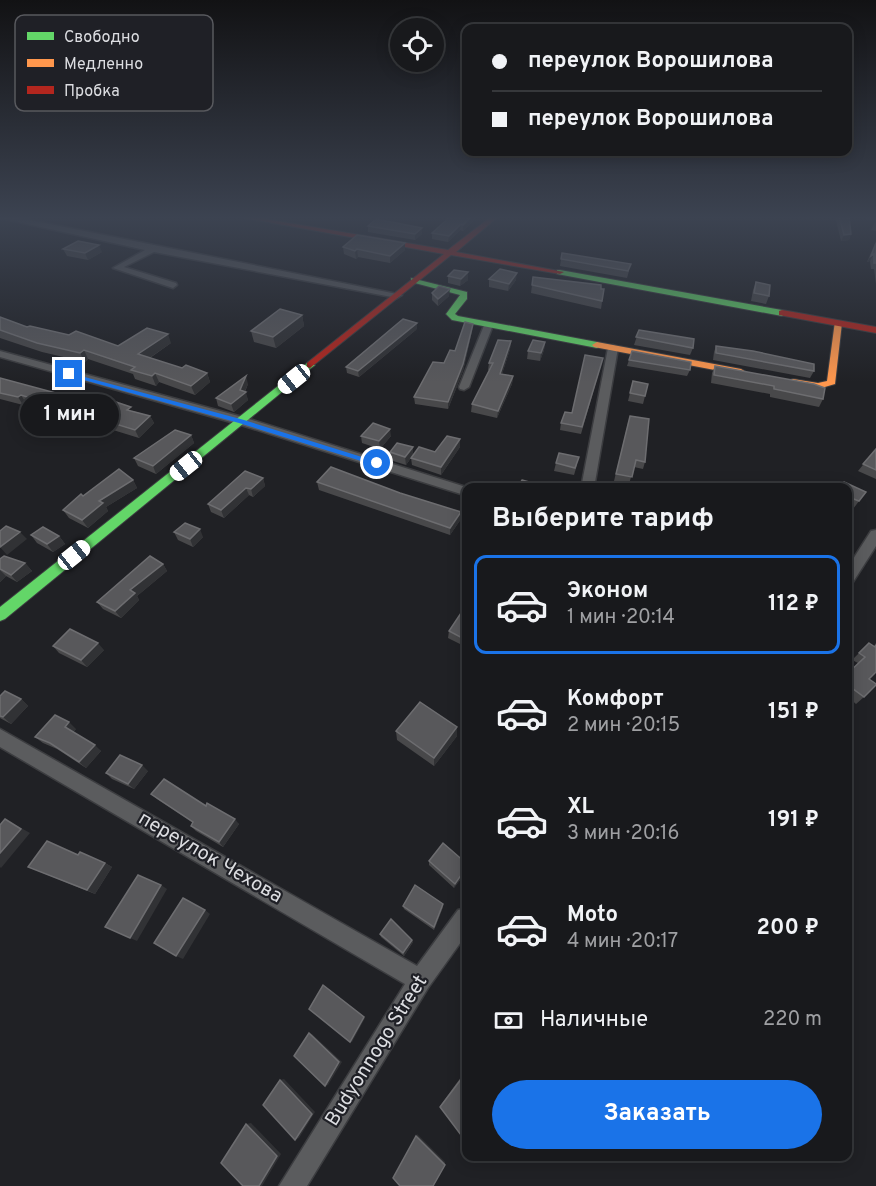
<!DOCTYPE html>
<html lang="ru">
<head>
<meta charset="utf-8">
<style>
  body { margin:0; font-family:Overpass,sans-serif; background:#212225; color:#f1f3f6; height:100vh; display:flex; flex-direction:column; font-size:22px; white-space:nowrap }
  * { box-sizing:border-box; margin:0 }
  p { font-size:20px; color:#9fa0a3 }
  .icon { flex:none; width:33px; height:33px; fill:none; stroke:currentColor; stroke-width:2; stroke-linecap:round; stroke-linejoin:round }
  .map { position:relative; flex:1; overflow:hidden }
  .details { position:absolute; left:462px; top:483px; width:390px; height:678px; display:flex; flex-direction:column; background:#18191c; border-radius:12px; box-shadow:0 3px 15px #0003,0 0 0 2px #36383b }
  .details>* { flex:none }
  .top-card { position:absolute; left:462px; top:24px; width:390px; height:132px; border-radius:12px; box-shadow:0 3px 15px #0003,0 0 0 2px #36383b; display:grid; align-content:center; height:132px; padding:0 30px; background:#18191c }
  .buttons { position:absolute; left:390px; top:18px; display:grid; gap:12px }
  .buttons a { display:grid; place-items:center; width:54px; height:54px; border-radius:50%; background:#18191c; box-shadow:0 3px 15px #0003,0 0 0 2px #36383b; font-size:30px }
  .end { position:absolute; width:27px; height:27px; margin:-14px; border:8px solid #1a73e8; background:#fff; box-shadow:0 0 0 3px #fff }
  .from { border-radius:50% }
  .bubble { position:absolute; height:42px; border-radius:21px; background:#18191c; box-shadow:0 3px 15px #0003,0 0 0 2px #36383b; font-size:20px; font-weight:700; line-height:42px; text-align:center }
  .car { position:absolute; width:18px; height:36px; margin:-18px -9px; border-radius:8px; box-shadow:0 0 4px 2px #0007; background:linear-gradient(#fff 24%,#345 0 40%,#fff 0 76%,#345 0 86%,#fff 0) }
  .top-card b { display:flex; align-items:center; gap:21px; height:57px; font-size:22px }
  .top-card b+b { border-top:2px solid #36383b }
  .top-card i { width:15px; height:15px; background:#f1f3f6 }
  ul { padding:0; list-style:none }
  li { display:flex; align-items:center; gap:18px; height:99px; margin:0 12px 9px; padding:0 18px; border:3px solid transparent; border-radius:12px }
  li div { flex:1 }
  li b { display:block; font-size:22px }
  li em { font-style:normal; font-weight:700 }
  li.selected { border-color:#1a73e8 }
  li>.icon { width:54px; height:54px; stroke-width:1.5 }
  h2 { padding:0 30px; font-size:27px; line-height:72px }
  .pay { display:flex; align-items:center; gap:15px; height:66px; padding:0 30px; font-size:22px }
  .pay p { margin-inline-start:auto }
  .primary-button { display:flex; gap:12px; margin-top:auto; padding:12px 30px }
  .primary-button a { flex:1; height:69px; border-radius:36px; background:#1a73e8; color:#fff; font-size:24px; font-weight:700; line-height:69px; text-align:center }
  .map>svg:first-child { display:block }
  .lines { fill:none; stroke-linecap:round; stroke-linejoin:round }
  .street-casing { stroke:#3c3d40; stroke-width:3 }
  .fast-casing { stroke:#3c3d40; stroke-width:2 }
  .slow-casing { stroke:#3c3d40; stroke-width:2 }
  .jam-casing { stroke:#3c3d40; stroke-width:2 }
  .street { fill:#5b5c5e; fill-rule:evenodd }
  .fast { fill:#63d668; fill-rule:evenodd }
  .slow { fill:#ff974d; fill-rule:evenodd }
  .jam { fill:#b3261e; fill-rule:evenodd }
  .wall { fill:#48484a }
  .shaded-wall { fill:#313235 }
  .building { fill:#58585b; stroke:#6d6d70; stroke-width:1.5 }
  .route { fill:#1a73e8 }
  .labels { text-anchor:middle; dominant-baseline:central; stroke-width:4.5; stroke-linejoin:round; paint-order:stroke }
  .near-street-label { font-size:20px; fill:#dcdde1; stroke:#1f2026 }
  .key { fill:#1f2026; stroke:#58595e; stroke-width:1.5 }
  .key-label { font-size:16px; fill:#dcdde1 }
</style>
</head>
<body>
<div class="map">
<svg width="876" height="1186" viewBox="0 0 876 1186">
  <rect width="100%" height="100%" fill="#202125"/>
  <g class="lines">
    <g class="street-casing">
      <g id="street">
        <polygon points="0,216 10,216 402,295 397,298 154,252 124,267 176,283 177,285 173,288 113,268 145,250 0,218"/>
        <polygon points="866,216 876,216 876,219 867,218"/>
        <polygon points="485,323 493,325 469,387 464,390 460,389 459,387"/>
        <polygon points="613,345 618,348 594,488 581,488 608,348"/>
        <polygon points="0,351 246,418 469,488 466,488 466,495 461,494 238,424 0,357"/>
        <polygon points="876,530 876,546 853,582 848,584 848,567 871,531"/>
        <polygon points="0,729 417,966 458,910 466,908 466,935 428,988 307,1186 279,1186 405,984 0,747"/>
      </g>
    </g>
    <g class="fast-casing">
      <g id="fast">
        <polygon points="560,270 782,310 786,313 782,316 557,274 557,270"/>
        <polygon points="411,278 467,292 467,299 455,314 458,316 597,342 602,345 597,348 452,320 446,314 460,295 411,282"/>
        <polygon points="307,363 315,365 5,619 0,621 0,607"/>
      </g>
    </g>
    <g class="slow-casing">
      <g id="slow">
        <polygon points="835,321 842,323 835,384 818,389 790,384 790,380 793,379 818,383 827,381"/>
        <polygon points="597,342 741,369 746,372 741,375 594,347 592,345"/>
      </g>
    </g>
    <g class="jam-casing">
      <g id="jam">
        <polygon points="234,216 248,216 448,250 492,216 499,216 456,252 564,272 560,274 451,255 310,368 307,367 307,363 444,254"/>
        <polygon points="782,310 876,327 876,333 779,315 779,311"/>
      </g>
    </g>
    <use href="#street" class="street"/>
    <use href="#fast" class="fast"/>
    <use href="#slow" class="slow"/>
    <use href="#jam" class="jam"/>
  </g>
  <g class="wall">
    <polygon points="783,216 810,216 809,219"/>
    <polygon points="835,216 849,216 851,234 849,240 841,241"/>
    <polygon points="475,219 463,231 460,230 448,242 432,239 432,233"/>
    <polygon points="876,222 876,231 871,230 874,224"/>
    <polygon points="368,226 422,234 415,240 368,232"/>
    <polygon points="876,241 876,284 874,269 871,269 870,261 867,262"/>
    <polygon points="343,247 405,250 390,263 358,257 356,259 344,254"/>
    <polygon points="63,249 102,252 88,260 67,256"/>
    <polygon points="562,253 629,271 627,278 560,266"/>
    <polygon points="468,272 468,280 460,286 448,283 448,276"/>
    <polygon points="533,277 604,289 601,309 531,293"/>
    <polygon points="489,279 516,280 508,291 489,287"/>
    <polygon points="756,282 769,296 766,304 751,301 753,290"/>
    <polygon points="432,293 449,296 438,306 432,300"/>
    <polygon points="302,315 304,326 276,348 254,342 251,331"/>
    <polygon points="0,317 27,327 118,346 171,343 150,358 182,368 207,373 210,382 195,395 159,382 156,386 135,379 133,374 88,359 85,362 42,352 0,338"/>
    <polygon points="473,324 472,331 463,371 448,409 415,404 414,397 455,351"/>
    <polygon points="417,329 359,377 347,373 346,367"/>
    <polygon points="639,330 693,348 690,355 634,345"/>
    <polygon points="511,341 510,349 502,374 513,376 512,384 497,418 471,412 472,404 489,370 488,370 489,363"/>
    <polygon points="545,342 544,350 540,361 527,359 528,351"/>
    <polygon points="716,346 814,371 810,378 713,360 714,352"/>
    <polygon points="632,351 690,370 687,376 627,366"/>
    <polygon points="603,358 581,434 560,430 561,423 572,413"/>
    <polygon points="715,366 823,399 819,407 770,397 770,394 711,383 712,373"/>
    <polygon points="0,378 82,400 87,407 73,418 26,403 23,405 0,399"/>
    <polygon points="633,381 645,396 643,404 628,401"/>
    <polygon points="248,384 245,392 248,400 234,412 218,406 216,398"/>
    <polygon points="133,411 150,416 154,423 139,438 100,426 96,418"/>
    <polygon points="628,423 645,462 643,469 634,467 629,484 614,481"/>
    <polygon points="191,435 194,443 156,474 138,466 134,458"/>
    <polygon points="361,436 391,436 380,449 362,443"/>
    <polygon points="460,439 460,447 441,475 412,465 411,458 435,452"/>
    <polygon points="876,449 876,479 858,471"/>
    <polygon points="390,452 413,455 406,465 390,460"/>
    <polygon points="556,463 577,465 574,475 554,471"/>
    <polygon points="263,478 265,486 253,497 249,495 224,518 211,512 208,504"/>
    <polygon points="133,480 137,488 106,507 108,511 88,528 69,518 63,510 83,496"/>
    <polygon points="317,482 461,512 461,519 450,535 319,490"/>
    <polygon points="848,488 866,492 853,509 848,506"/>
    <polygon points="174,532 203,537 193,547 178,540"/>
    <polygon points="31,535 59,536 65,544 53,552 37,543"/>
    <polygon points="0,559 25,563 32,571 17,582 6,576 0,582"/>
    <polygon points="163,564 167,571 137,596 139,600 121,618 103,609 97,602"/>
    <polygon points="466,616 466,647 448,638 449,631"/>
    <polygon points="876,643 876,672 869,679 864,697 856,704 848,697 848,673 858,663 852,660 862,650 874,646"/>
    <polygon points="53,646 104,650 87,667 59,653"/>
    <polygon points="0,696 21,699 28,706 11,724 0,718"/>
    <polygon points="457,727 457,736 434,766 397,740 396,731"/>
    <polygon points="76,729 73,732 101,751 86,768 57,749 43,743 35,737"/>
    <polygon points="148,771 134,789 112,779 106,773"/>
    <polygon points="151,794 206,806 239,824 223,847 196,831 191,826 193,823 157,799"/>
    <polygon points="466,816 466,830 462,825 462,820"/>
    <polygon points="78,855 105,863 112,867 95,894 28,867"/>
    <polygon points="429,861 466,863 466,872 454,888 429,865"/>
    <polygon points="403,906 443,907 434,930 404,909"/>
    <polygon points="380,934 412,940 413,942 404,956 381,937"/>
    <polygon points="464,1073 466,1075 440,1107 440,1106"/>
  </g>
  <g class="shaded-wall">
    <polygon points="472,216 475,216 475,219 463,231 463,225"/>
    <polygon points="461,224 460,230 448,242 449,236"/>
    <polygon points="422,228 422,234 415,240 415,234"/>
    <polygon points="851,234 849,240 841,241 844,235"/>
    <polygon points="405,243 405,250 390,263 390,256"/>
    <polygon points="99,245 102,252 88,260 85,253"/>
    <polygon points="357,249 358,257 356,259 355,251"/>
    <polygon points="874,254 870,261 867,262 871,256"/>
    <polygon points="468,272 468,280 460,286 461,279"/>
    <polygon points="517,273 516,280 508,291 509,284"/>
    <polygon points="450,289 449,296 438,306 438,299"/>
    <polygon points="302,315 304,326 276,348 273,337"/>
    <polygon points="417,323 417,329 359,377 358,371"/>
    <polygon points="473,324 472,331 463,371 448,409 448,402"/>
    <polygon points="168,334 171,343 142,363 138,354"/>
    <polygon points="511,341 510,349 500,381 500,374"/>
    <polygon points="545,342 544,350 540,361 541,353"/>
    <polygon points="84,350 88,359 85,362 80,353"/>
    <polygon points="155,373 159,382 156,386 152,376"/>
    <polygon points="207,373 210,382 195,395 191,386"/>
    <polygon points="246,376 248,384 244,393 246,392 248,400 234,412 231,404 240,390"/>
    <polygon points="513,376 512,384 497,418 498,411"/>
    <polygon points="21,395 26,403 23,405 18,397"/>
    <polygon points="82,400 87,407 73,418 69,410"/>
    <polygon points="150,416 154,423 139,438 135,430"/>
    <polygon points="390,429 391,436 380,449 379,441"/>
    <polygon points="191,435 194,443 156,474 153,466"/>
    <polygon points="460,439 460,447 441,475 441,467"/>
    <polygon points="413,447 413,455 406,465 405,457"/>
    <polygon points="263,478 265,486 253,497 251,489"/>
    <polygon points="133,480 137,488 106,507 108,511 88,528 82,520 99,501"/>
    <polygon points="246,488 249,495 224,518 221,510"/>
    <polygon points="461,512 461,519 450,535 450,528"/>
    <polygon points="200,529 203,537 193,547 190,539"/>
    <polygon points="20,532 27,539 7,555 0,547"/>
    <polygon points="59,536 65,544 53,552 47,544"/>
    <polygon points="25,563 32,571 17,582 11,575"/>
    <polygon points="163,564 167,571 137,596 139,600 121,618 115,611 130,590"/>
    <polygon points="0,570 6,576 0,582"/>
    <polygon points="98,643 104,650 87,667 81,660"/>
    <polygon points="21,699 28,706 11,724 3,717"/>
    <polygon points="69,722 76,729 72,733 65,727"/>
    <polygon points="457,727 457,736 434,766 434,758"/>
    <polygon points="95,745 101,751 86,768 79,762"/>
    <polygon points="142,765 148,771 134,789 128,784"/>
    <polygon points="5,819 30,833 1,868 0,867 0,853"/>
    <polygon points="235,819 239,824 223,847 219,842"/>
    <polygon points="105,863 112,867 95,894 87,890"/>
    <polygon points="466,868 466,872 454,888 455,884"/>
    <polygon points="161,885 167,889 137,941 130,938"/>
    <polygon points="443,904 443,907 434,930 434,927"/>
    <polygon points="205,910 210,914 183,959 176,956"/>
    <polygon points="412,940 413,942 404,956 403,953"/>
    <polygon points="323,985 365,1018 352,1042 350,1042"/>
    <polygon points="309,1033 312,1034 342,1062 328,1085 325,1086"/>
    <polygon points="284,1079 315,1112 299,1138 295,1140 280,1080"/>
    <polygon points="251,1123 281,1154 262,1186 259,1186 246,1124"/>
    <polygon points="417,1134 445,1162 445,1165 416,1136"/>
  </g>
  <g class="building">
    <polygon points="451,216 472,216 463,225 461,224 449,236 432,233"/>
    <polygon points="839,216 849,216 851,234 844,235"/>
    <polygon points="376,219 422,228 415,234 368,226"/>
    <polygon points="357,235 405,243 390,256 357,249 355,251 343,247"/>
    <polygon points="78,241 99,245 85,253 63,249"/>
    <polygon points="876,243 876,263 874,263 874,254 871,256"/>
    <polygon points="562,253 631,264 628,271 561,259"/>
    <polygon points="500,269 517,273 509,284 489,279"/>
    <polygon points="454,270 468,272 461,279 448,276"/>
    <polygon points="533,277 601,285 601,289 604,289 602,301 532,285"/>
    <polygon points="756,282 770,285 769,296 754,293"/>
    <polygon points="439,286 450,289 438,299 432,293"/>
    <polygon points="280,309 302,315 273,337 251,331"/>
    <polygon points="0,317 27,327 30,326 69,335 76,331 118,346 147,328 168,334 138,354 182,368 186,365 207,373 191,386 155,373 152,376 131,370 135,367 84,350 80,353 37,343 0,330"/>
    <polygon points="403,319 417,323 358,371 346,367"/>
    <polygon points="465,322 473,324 463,364 448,402 414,397 433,362 444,363 450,350 455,351"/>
    <polygon points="639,330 694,339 693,348 636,337"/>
    <polygon points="498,340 511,341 500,374 513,376 498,411 472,404 493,363 489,363"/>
    <polygon points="533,340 545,342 541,353 528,351"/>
    <polygon points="716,346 753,351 814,364 814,371 716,353"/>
    <polygon points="632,351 691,362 690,370 629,360"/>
    <polygon points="585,355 603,358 582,427 561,423 565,412 572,413"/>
    <polygon points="715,366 814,384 825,388 823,399 774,389 774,386 714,375"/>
    <polygon points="246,376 240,390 246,392 231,404 216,398"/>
    <polygon points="0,378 82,400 69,410 21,395 18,397 0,393"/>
    <polygon points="633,381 648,384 645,396 630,393"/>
    <polygon points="116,402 131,407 127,410 150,416 135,430 96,418"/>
    <polygon points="630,416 649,419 645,462 636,460 632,477 616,474"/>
    <polygon points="373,423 390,429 379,441 361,436"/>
    <polygon points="175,430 191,435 153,466 134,458"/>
    <polygon points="447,436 460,439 441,467 411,458 419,447 435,452"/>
    <polygon points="397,443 413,447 405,457 390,452"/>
    <polygon points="876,449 876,470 863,464"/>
    <polygon points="559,453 579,457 575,468 556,463"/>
    <polygon points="331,467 400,493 461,512 450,528 317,482"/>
    <polygon points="119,469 133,480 99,501 103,503 82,520 63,510 81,494 83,496"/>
    <polygon points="245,471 263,478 251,489 246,488 221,510 208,504"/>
    <polygon points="522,480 540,485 538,488 517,488"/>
    <polygon points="844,482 866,492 859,501 851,498 848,503 848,488 839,488"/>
    <polygon points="553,484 566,488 551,488"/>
    <polygon points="185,523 200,529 190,539 174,532"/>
    <polygon points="6,526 20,532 0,547 0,531"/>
    <polygon points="43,527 59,536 47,544 31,535"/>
    <polygon points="4,556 25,563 11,575 0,569 0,559"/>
    <polygon points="150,556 163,564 130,590 135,593 115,611 97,602"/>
    <polygon points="461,613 466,616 466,640 449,631"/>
    <polygon points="70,629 98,643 81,660 53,646"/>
    <polygon points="869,643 875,647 876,645 876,672 869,679 876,684 876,685 864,697 848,685 848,673 865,657 859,653"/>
    <polygon points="5,691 21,699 3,717 0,716 0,696"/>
    <polygon points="420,702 457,727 434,758 396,731"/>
    <polygon points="55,715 69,722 65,727 95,745 79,762 50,743 35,737"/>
    <polygon points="120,755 142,765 128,784 106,773"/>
    <polygon points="164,779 206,806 207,803 235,819 219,842 191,826 193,822 151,794"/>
    <polygon points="466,816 466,825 462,820"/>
    <polygon points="5,819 21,829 0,853 0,825"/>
    <polygon points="47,841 78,855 80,852 105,863 87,890 28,867"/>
    <polygon points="443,843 466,863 466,868 455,884 429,861"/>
    <polygon points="138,875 161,885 130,938 105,927"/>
    <polygon points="415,885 443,904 434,927 403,906"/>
    <polygon points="183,898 205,910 176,956 154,943"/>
    <polygon points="391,919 412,940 403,953 380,934"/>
    <polygon points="323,985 364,1017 350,1042 309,1009"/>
    <polygon points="309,1033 339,1062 325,1086 294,1056"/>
    <polygon points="465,1074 466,1075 466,1136 464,1139 440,1107"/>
    <polygon points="280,1080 312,1114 295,1140 263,1105"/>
    <polygon points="246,1124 277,1156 259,1186 243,1186 221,1163"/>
    <polygon points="416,1136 445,1165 433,1186 400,1186 393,1178"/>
  </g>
  <linearGradient id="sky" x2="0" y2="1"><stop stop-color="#121214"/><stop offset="0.57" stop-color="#3c4351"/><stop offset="1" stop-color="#3c4351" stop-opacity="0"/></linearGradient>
  <rect width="876" height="382" fill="url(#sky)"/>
  <polygon class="route" points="66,372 244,420 381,463 374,465 239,423 66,375"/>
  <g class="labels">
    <g class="near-street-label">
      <text transform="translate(210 858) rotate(30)">переулок Чехова</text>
      <text transform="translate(377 1051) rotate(-58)">Budyonnogo Street</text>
    </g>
  </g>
  <rect x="15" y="15" width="198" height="96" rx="9" class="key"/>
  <rect x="27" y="32" width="27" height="8" fill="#63d668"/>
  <rect x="27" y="59" width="27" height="8" fill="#ff974d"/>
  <rect x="27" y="86" width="27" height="8" fill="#b3261e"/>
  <g class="key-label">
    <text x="64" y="42">Свободно</text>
    <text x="64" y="69">Медленно</text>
    <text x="64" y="96">Пробка</text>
  </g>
</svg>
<div class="buttons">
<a><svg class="icon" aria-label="locate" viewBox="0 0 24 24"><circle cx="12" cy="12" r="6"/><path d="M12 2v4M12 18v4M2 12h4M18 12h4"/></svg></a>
</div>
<i class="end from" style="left:377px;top:463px"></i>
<i class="end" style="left:69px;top:374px"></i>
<div class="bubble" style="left:20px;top:394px;width:99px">1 мин</div>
<i class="car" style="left:294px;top:379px;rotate:231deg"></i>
<i class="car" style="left:186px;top:466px;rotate:231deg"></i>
<i class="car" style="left:74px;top:555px;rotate:51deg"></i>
<div class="top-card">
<b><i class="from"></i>переулок Ворошилова</b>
<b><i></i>переулок Ворошилова</b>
</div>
<section class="details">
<h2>Выберите тариф</h2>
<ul>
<li class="selected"><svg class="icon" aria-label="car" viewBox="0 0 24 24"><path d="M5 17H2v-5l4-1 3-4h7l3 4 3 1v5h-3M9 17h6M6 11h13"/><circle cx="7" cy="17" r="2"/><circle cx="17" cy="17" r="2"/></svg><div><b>Эконом</b><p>1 мин · 20:14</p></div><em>112 ₽</em></li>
<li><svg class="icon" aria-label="car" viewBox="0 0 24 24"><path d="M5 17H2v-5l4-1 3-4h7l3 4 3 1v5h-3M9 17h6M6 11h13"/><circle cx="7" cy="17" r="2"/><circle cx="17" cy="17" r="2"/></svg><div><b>Комфорт</b><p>2 мин · 20:15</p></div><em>151 ₽</em></li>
<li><svg class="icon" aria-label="car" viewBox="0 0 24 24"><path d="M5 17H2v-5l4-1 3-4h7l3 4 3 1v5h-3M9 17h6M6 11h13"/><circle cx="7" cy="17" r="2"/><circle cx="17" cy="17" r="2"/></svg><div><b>XL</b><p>3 мин · 20:16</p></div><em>191 ₽</em></li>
<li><svg class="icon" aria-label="car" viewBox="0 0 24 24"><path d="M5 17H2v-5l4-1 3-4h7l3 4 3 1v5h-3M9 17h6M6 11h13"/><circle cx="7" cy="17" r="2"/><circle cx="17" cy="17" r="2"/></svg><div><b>Moto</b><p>4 мин · 20:17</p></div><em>200 ₽</em></li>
</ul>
<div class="pay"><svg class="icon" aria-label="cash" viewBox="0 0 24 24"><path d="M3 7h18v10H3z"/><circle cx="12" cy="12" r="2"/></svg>Наличные<p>220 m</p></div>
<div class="primary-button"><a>Заказать</a></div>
</section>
</div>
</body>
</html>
